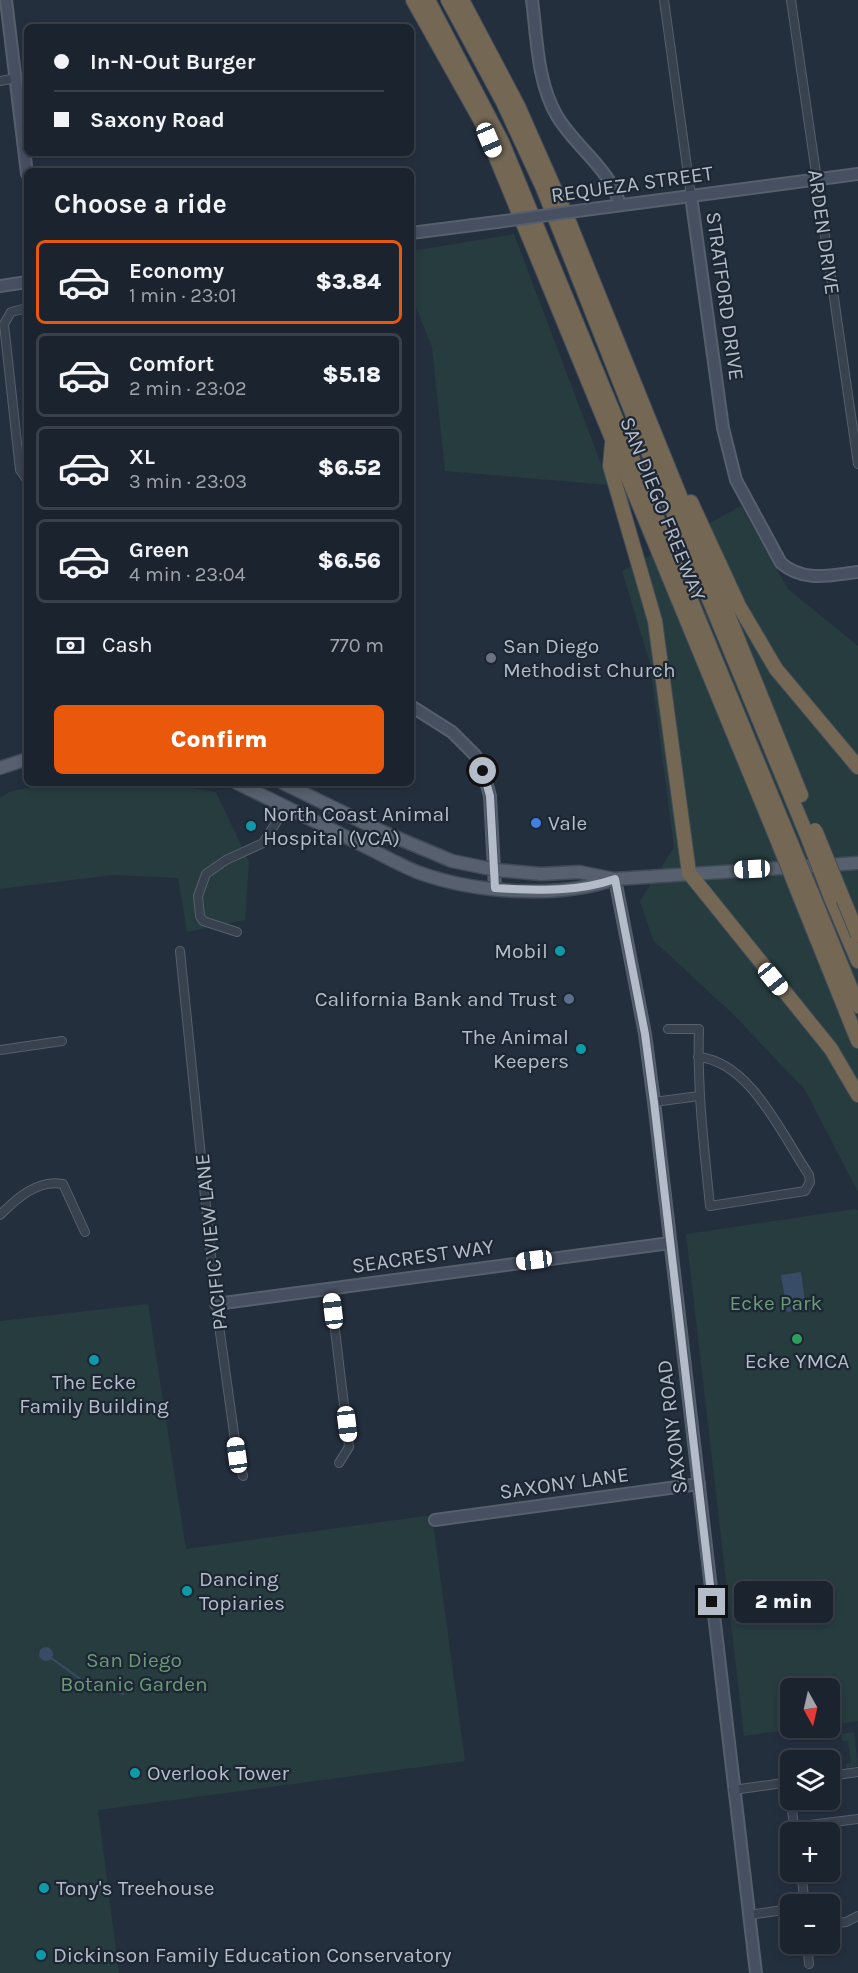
<!DOCTYPE html>
<html lang="en">
<head>
<meta charset="utf-8">
<style>
  body { margin:0; font-family:Karla,sans-serif; background:#282f3a; color:#f1f3f6; height:100vh; display:flex; flex-direction:column; font-size:22px; white-space:nowrap }
  * { box-sizing:border-box; margin:0 }
  p { font-size:20px; color:#a0a4aa }
  .icon { flex:none; width:33px; height:33px; fill:none; stroke:currentColor; stroke-width:2; stroke-linecap:round; stroke-linejoin:round }
  .map { position:relative; flex:1; overflow:hidden }
  .drawer { position:absolute; left:24px; top:168px; width:390px; height:618px; display:flex; flex-direction:column; background:#1b232e; border-radius:9px; box-shadow:0 3px 9px #0003,0 0 0 2px #39404a }
  .drawer>* { flex:none }
  .guide { position:absolute; left:24px; top:24px; width:390px; height:132px; border-radius:9px; box-shadow:0 3px 9px #0003,0 0 0 2px #39404a; display:grid; align-content:center; height:132px; padding:0 30px; background:#1b232e }
  .needle { width:39px; rotate:172deg }
  .tools { position:absolute; left:780px; top:1678px; display:grid; gap:12px }
  .tools a { display:grid; place-items:center; width:60px; height:60px; border-radius:9px; background:#1b232e; box-shadow:0 3px 9px #0003,0 0 0 2px #39404a; font-size:30px }
  .end { position:absolute; width:27px; height:27px; margin:-14px; border:8px solid #b4bcc9; background:#111; box-shadow:0 0 0 3px #111 }
  .from { border-radius:50% }
  .bubble { position:absolute; height:42px; border-radius:9px; background:#1b232e; box-shadow:0 3px 9px #0003,0 0 0 2px #39404a; font-size:20px; font-weight:800; line-height:42px; text-align:center }
  .car { position:absolute; width:18px; height:36px; margin:-18px -9px; border-radius:8px; box-shadow:0 0 4px 2px #0007; background:linear-gradient(#fff 24%,#345 0 40%,#fff 0 76%,#345 0 86%,#fff 0) }
  .guide b { display:flex; align-items:center; gap:21px; height:57px; font-size:22px }
  .guide b+b { border-top:2px solid #39404a }
  .guide i { width:15px; height:15px; background:#f1f3f6 }
  ul { padding:0; list-style:none }
  li { display:flex; align-items:center; gap:18px; height:84px; margin:0 12px 9px; padding:0 18px; border:3px solid #39404a; border-radius:9px }
  li div { flex:1 }
  li b { display:block; font-size:22px }
  li em { font-style:normal; font-weight:800 }
  li.current { border-color:#ea580c }
  li>.icon { width:54px; height:54px; stroke-width:1.5 }
  h2 { padding:0 30px; font-size:27px; line-height:72px }
  .pay { display:flex; align-items:center; gap:15px; height:66px; padding:0 30px; font-size:22px }
  .pay p { margin-inline-start:auto }
  .button { display:flex; gap:12px; margin-top:auto; padding:12px 30px }
  .button a { flex:1; height:69px; border-radius:9px; background:#ea580c; color:#fff; font-size:24px; font-weight:800; line-height:69px; text-align:center }
  .map>svg:first-child { display:block }
  .green { fill:#263c3f }
  .water { fill:#394c67 }
  .lines { fill:none; stroke-linecap:round; stroke-linejoin:round }
  .stream { stroke:#394c67; stroke-width:2 }
  .street-casing { stroke:#565f6c; stroke-width:10 }
  .secondary-casing { stroke:#565f6c; stroke-width:14 }
  .primary-casing { stroke:#414a57; stroke-width:15 }
  .highway-casing { stroke:#434c59; stroke-width:16 }
  .street { stroke:#38414e; stroke-width:8 }
  .secondary { stroke:#465061; stroke-width:10 }
  .primary { stroke:#56606e; stroke-width:12 }
  .highway { stroke:#746855; stroke-width:14 }
  .secondary-bridge-casing { stroke:#565f6c; stroke-width:14; stroke-linecap:butt }
  .highway-bridge-casing { stroke:#434c59; stroke-width:16; stroke-linecap:butt }
  .secondary-bridge { stroke:#465061; stroke-width:10 }
  .highway-bridge { stroke:#746855; stroke-width:14 }
  .route { stroke:#b4bcc9; stroke-width:8 }
  .worship-dot { fill:#6b7280; stroke:#1d2633; stroke-width:2 }
  .shop-dot { fill:#3f7fe0; stroke:#1d2633; stroke-width:2 }
  .culture-dot { fill:#0f9aa8; stroke:#1d2633; stroke-width:2 }
  .service-dot { fill:#5c6f8a; stroke:#1d2633; stroke-width:2 }
  .leisure-dot { fill:#2e9e5b; stroke:#1d2633; stroke-width:2 }
  .labels { text-anchor:middle; dominant-baseline:central; stroke-width:4.5; stroke-linejoin:round; paint-order:stroke }
  .street-label { font-size:21px; fill:#b4bcc9; stroke:#1d2633 }
  .poi-label { font-size:21px; fill:#b4bcc9; stroke:#1d2633; text-anchor:start }
  .park-label { font-size:21px; fill:#6b9a76; stroke:#1d2633 }
</style>
</head>
<body>
<div class="map">
<svg width="858" height="1973" viewBox="0 0 858 1973">
  <rect width="100%" height="100%" fill="#242f3e"/>
  <g class="green">
    <polygon points="514,234 609,485 445,471 432,347 411,295 411,251"/>
    <polygon points="741,506 788,589 858,646 858,1192 805,1090 735,1016 653,940 640,901 674,847 650,663 622,571"/>
    <polygon points="58,783 160,783 216,792 249,862 245,920 187,932 178,878 113,875 0,889 0,798 11,791"/>
    <polygon points="855,1209 858,1210 858,1721 830,1725 830,1689 790,1689 790,1728 804,1728 744,1736 686,1234"/>
    <polygon points="148,1304 186,1549 432,1515 465,1761 98,1810 119,1973 0,1973 0,1321"/>
    <polygon points="854,1732 858,1766 846,1768 846,1764 851,1763 848,1741 842,1741 841,1734"/>
  </g>
  <g class="water">
    <polygon points="801,1272 806,1309 787,1312 781,1275"/>
    <circle cx="46" cy="1654" r="7"/>
  </g>
  <g class="lines">
    <polyline class="stream" points="51,1658 83,1681 123,1694"/>
    <g class="street-casing">
      <g id="street">
        <polyline points="664,0 691,196"/>
        <polyline points="791,0 858,464"/>
        <polyline points="0,81 16,78"/>
        <polyline points="27,308 11,312 4,324 20,470 27,480"/>
        <polyline points="237,932 203,921 200,916 198,896 206,874 226,860 263,843 286,807"/>
        <polyline points="180,951 216,1304 237,1455 243,1476"/>
        <path d="M668 1029H699C697 1089 704 1147 710 1206L805 1191 810 1182 809 1175C782 1135 750 1061 698 1057"/>
        <polyline points="0,1050 62,1041"/>
        <polyline points="654,1102 699,1096"/>
        <path d="M0 1215C17 1198 38 1179 63 1184L85 1232"/>
        <polyline points="330,1288 349,1447 339,1463"/>
        <polyline points="830,1776 858,1772"/>
        <polyline points="733,1790 790,1782"/>
        <polyline points="790,1795 795,1833"/>
        <polyline points="794,1827 858,1819"/>
        <polyline points="801,1872 805,1905"/>
        <polyline points="749,1915 790,1909"/>
        <polyline points="830,1924 846,1922 858,1916"/>
        <polyline points="807,1944 809,1964"/>
      </g>
    </g>
    <g class="secondary-casing">
      <g id="secondary">
        <polyline points="6,0 27,174"/>
        <path d="M532 0C537 38 537 82 557 116 576 148 610 168 620 205"/>
        <path d="M691 196 723 428 736 480 781 563C804 583 831 575 858 572"/>
        <polyline points="592,209 858,174"/>
        <polyline points="411,233 497,222"/>
        <polyline points="0,286 27,282"/>
        <polyline points="411,706 452,732 475,755 483,771 490,796 495,888"/>
        <polyline points="615,879 645,1034 654,1102 756,1973"/>
        <polyline points="216,1304 670,1243"/>
        <polyline points="435,1520 699,1484"/>
      </g>
    </g>
    <g class="primary-casing">
      <g id="primary">
        <polyline points="0,768 27,759"/>
        <path d="M237 783C278 803 319 823 360 844 379 853 397 864 417 872 474 893 558 899 615 879L858 863"/>
        <polyline points="283,783 383,832 452,861 496,870 541,874 579,872 614,879"/>
      </g>
    </g>
    <g class="highway-casing">
      <g id="highway">
        <polyline points="413,0 481,121 779,844"/>
        <polyline points="428,0 502,142 791,843"/>
        <polyline points="448,0 503,102 543,188 636,423 806,833"/>
        <polyline points="462,0 518,106 567,217 801,795"/>
        <polyline points="612,444 610,466 655,621 689,873 831,1049 858,1095"/>
        <polyline points="691,502 739,606 776,669 858,767"/>
        <polyline points="811,891 858,1006"/>
        <polyline points="798,892 858,1041"/>
        <polyline points="831,898 858,961"/>
      </g>
    </g>
    <use href="#street" class="street"/>
    <use href="#secondary" class="secondary"/>
    <use href="#primary" class="primary"/>
    <use href="#highway" class="highway"/>
    <g class="secondary-bridge-casing">
      <polyline id="secondary-bridge" points="497,222 592,209"/>
    </g>
    <g class="highway-bridge-casing">
      <g id="highway-bridge">
        <polyline points="815,830 858,935"/>
        <polyline points="806,833 831,898"/>
        <polyline points="791,843 811,891"/>
        <polyline points="779,844 798,892"/>
      </g>
    </g>
    <use href="#secondary-bridge" class="secondary-bridge"/>
    <use href="#highway-bridge" class="highway-bridge"/>
  </g>
  <g class="lines">
    <path class="route" d="M483 771 490 796 495 888C537 890 575 893 615 879L645 1034 654 1102 712 1602"/>
  </g>
  <circle class="worship-dot" cx="491" cy="658" r="6"/>
  <circle class="shop-dot" cx="536" cy="823" r="6"/>
  <g class="culture-dot">
    <circle cx="251" cy="826" r="6"/>
    <circle cx="560" cy="951" r="6"/>
    <circle cx="581" cy="1049" r="6"/>
    <circle cx="94" cy="1360" r="6"/>
    <circle cx="187" cy="1591" r="6"/>
    <circle cx="135" cy="1773" r="6"/>
    <circle cx="44" cy="1888" r="6"/>
    <circle cx="41" cy="1955" r="6"/>
  </g>
  <circle class="service-dot" cx="569" cy="999" r="6"/>
  <circle class="leisure-dot" cx="797" cy="1339" r="6"/>
  <g class="labels">
    <g class="street-label">
      <text transform="translate(632 184) rotate(-8)">REQUEZA STREET</text>
      <text transform="translate(824 232) rotate(82)">ARDEN DRIVE</text>
      <text transform="translate(725 296) rotate(82)">STRATFORD DRIVE</text>
      <text transform="translate(663 509) rotate(68)">SAN DIEGO FREEWAY</text>
      <text transform="translate(211 1242) rotate(-96)">PACIFIC VIEW LANE</text>
      <text transform="translate(423 1256) rotate(-8)">SEACREST WAY</text>
      <text transform="translate(672 1427) rotate(-97)">SAXONY ROAD</text>
      <text transform="translate(564 1483) rotate(-8)">SAXONY LANE</text>
    </g>
    <g class="poi-label">
      <text x="503" y="646">San Diego<tspan x="503" dy="24">Methodist Church</tspan></text>
      <text x="263" y="814">North Coast Animal<tspan x="263" dy="24">Hospital (VCA)</tspan></text>
      <text x="548" y="823">Vale</text>
      <text x="548" y="951" text-anchor="end">Mobil</text>
      <text x="557" y="999" text-anchor="end">California Bank and Trust</text>
      <text x="569" y="1037" text-anchor="end">The Animal<tspan x="569" dy="24">Keepers</tspan></text>
      <text x="797" y="1361" text-anchor="middle">Ecke YMCA</text>
      <text x="94" y="1382" text-anchor="middle">The Ecke<tspan x="94" dy="24">Family Building</tspan></text>
      <text x="199" y="1579">Dancing<tspan x="199" dy="24">Topiaries</tspan></text>
      <text x="147" y="1773">Overlook Tower</text>
      <text x="56" y="1888">Tony's Treehouse</text>
      <text x="53" y="1955">Dickinson Family Education Conservatory</text>
    </g>
    <g class="park-label">
      <text x="776" y="1303">Ecke Park</text>
      <text x="134" y="1660">San Diego<tspan x="134" dy="24">Botanic Garden</tspan></text>
    </g>
  </g>
</svg>
<div class="tools">
<a><svg class="needle" viewBox="-14 -14 28 28"><path d="M0-13l5 13h-10z" fill="#e53935"/><path d="M0 13l5-13h-10z" fill="#a0a4aa"/></svg></a>
<a><svg class="icon" aria-label="layers" viewBox="0 0 24 24"><path d="M12 4l9 5-9 5-9-5zM3 14l9 5 9-5"/></svg></a>
<a>+</a>
<a>−</a>
</div>
<i class="end from" style="left:483px;top:771px"></i>
<i class="end" style="left:712px;top:1602px"></i>
<div class="bubble" style="left:734px;top:1581px;width:99px">2 min</div>
<i class="car" style="left:489px;top:140px;rotate:157deg"></i>
<i class="car" style="left:752px;top:869px;rotate:267deg"></i>
<i class="car" style="left:773px;top:979px;rotate:141deg"></i>
<i class="car" style="left:534px;top:1260px;rotate:263deg"></i>
<i class="car" style="left:333px;top:1311px;rotate:353deg"></i>
<i class="car" style="left:347px;top:1424px;rotate:173deg"></i>
<i class="car" style="left:237px;top:1455px;rotate:352deg"></i>
<div class="guide">
<b><i class="from"></i>In-N-Out Burger</b>
<b><i></i>Saxony Road</b>
</div>
<section class="drawer">
<h2>Choose a ride</h2>
<ul>
<li class="current"><svg class="icon" aria-label="car" viewBox="0 0 24 24"><path d="M5 17H2v-5l4-1 3-4h7l3 4 3 1v5h-3M9 17h6M6 11h13"/><circle cx="7" cy="17" r="2"/><circle cx="17" cy="17" r="2"/></svg><div><b>Economy</b><p>1 min · 23:01</p></div><em>$3.84</em></li>
<li><svg class="icon" aria-label="car" viewBox="0 0 24 24"><path d="M5 17H2v-5l4-1 3-4h7l3 4 3 1v5h-3M9 17h6M6 11h13"/><circle cx="7" cy="17" r="2"/><circle cx="17" cy="17" r="2"/></svg><div><b>Comfort</b><p>2 min · 23:02</p></div><em>$5.18</em></li>
<li><svg class="icon" aria-label="car" viewBox="0 0 24 24"><path d="M5 17H2v-5l4-1 3-4h7l3 4 3 1v5h-3M9 17h6M6 11h13"/><circle cx="7" cy="17" r="2"/><circle cx="17" cy="17" r="2"/></svg><div><b>XL</b><p>3 min · 23:03</p></div><em>$6.52</em></li>
<li><svg class="icon" aria-label="car" viewBox="0 0 24 24"><path d="M5 17H2v-5l4-1 3-4h7l3 4 3 1v5h-3M9 17h6M6 11h13"/><circle cx="7" cy="17" r="2"/><circle cx="17" cy="17" r="2"/></svg><div><b>Green</b><p>4 min · 23:04</p></div><em>$6.56</em></li>
</ul>
<div class="pay"><svg class="icon" aria-label="cash" viewBox="0 0 24 24"><path d="M3 7h18v10H3z"/><circle cx="12" cy="12" r="2"/></svg>Cash<p>770 m</p></div>
<div class="button"><a>Confirm</a></div>
</section>
</div>
</body>
</html>
